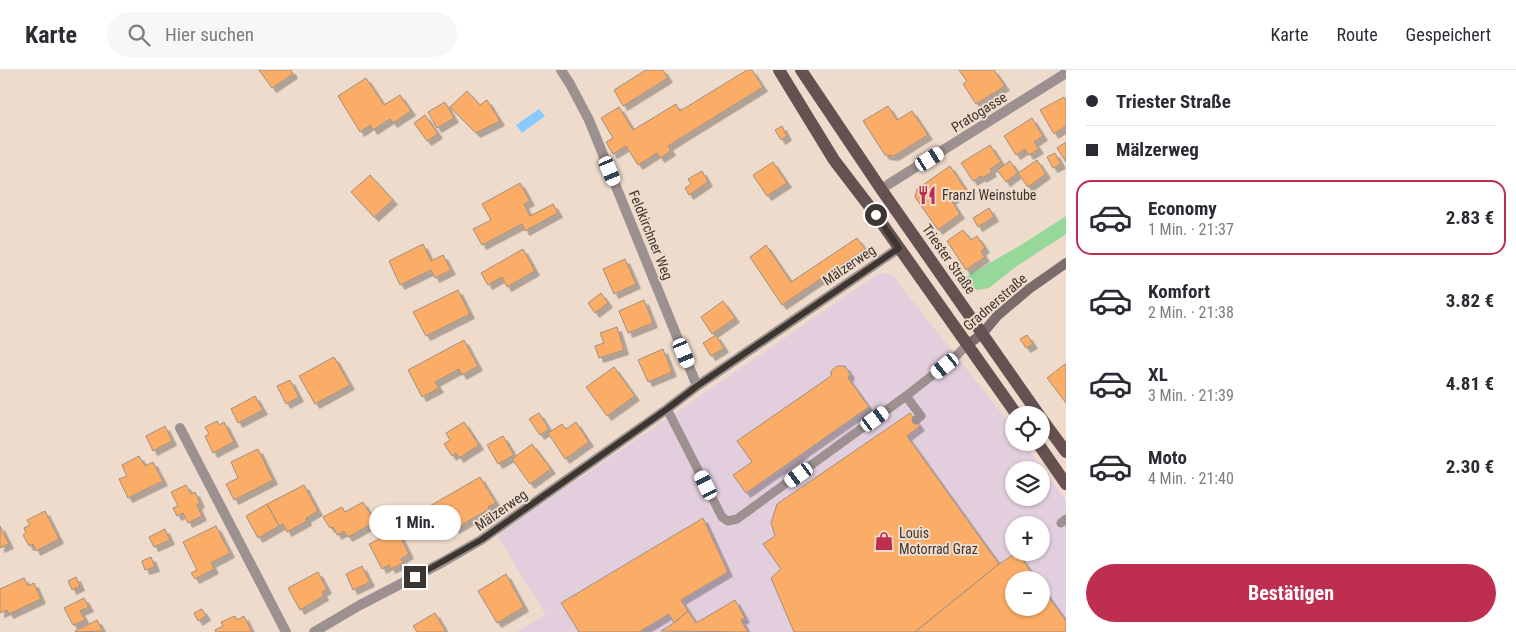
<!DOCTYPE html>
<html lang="de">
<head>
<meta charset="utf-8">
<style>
  body { margin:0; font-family:"Roboto Condensed",sans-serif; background:#f7f7f7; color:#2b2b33; height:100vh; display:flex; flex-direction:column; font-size:19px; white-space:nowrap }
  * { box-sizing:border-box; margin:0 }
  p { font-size:16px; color:#7c7c81 }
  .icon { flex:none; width:28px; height:28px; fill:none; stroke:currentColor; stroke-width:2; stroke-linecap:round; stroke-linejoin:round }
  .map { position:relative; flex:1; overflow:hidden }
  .drawer { display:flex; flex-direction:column; background:#fff; width:450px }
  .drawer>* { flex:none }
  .banner { display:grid; align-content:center; height:110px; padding:0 20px; background:#fff }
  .tools { position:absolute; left:1005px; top:336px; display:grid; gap:10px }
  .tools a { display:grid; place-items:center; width:45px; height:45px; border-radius:50%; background:#fff; box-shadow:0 1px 4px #0004; font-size:25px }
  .end { position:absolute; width:22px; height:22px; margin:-11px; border:6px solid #3d352f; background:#fff; box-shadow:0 0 0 2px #fff }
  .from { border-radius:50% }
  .bubble { position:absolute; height:35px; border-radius:18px; background:#fff; box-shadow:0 1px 4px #0004; font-size:16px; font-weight:700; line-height:35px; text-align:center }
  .car { position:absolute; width:15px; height:30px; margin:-15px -8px; border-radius:6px; box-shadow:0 0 4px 1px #0007; background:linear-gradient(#fff 24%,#345 0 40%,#fff 0 76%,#345 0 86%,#fff 0) }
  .banner b { display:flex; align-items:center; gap:18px; height:48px; font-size:19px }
  .banner b+b { border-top:1px solid #e1e1e2 }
  .banner i { width:12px; height:12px; background:#2b2b33 }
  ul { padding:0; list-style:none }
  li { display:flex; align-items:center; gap:15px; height:75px; margin:0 10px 8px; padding:0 10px; border:2px solid transparent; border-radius:15px }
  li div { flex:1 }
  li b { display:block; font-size:19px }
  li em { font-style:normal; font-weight:700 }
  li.current { border-color:#be2e4f }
  li>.icon { width:45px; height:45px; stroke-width:1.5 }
  .button { display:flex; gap:10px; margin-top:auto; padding:10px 20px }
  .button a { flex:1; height:58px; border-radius:30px; background:#be2e4f; color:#fff; font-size:20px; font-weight:700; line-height:58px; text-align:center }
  header { display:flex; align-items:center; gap:30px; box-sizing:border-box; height:70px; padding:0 25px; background:#fff; border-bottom:1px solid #e1e1e2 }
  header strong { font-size:24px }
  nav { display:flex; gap:28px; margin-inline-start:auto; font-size:18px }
  .search { width:350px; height:45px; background:#f7f7f7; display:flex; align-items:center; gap:12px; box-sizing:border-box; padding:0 18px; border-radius:28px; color:#7c7c81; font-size:19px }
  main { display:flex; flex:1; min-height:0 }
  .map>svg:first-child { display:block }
  .commercial { fill:#e2cedd; fill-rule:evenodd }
  .green { fill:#95d89a }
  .water { fill:#87caff }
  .building { fill:#fbac66; stroke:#a18f80; filter:url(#shadow) }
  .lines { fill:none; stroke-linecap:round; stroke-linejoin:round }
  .service { stroke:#9c9190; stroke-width:9 }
  .minor { stroke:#9c9190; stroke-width:10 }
  .secondary { stroke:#7c6b6b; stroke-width:10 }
  .primary { stroke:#655151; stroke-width:12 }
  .route { stroke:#3d352f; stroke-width:6 }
  .labels { text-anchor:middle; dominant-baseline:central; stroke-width:4; stroke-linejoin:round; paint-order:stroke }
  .street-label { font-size:14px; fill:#3d352f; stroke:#eedbcb }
  .poi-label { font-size:14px; fill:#3d352f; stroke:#eedbcb; text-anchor:start }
</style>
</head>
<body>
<header>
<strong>Karte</strong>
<div class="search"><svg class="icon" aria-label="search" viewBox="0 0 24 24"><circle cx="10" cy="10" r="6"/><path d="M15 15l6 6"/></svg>Hier suchen</div>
<nav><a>Karte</a><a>Route</a><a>Gespeichert</a></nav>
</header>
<main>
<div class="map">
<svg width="1066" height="562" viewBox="0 0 1066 562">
  <defs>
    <filter id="shadow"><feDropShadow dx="4.5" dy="4.5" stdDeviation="0" flood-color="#0004"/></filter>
  </defs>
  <rect width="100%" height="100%" fill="#eedbcb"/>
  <path class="commercial" d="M882 203 892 205 1014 359V372L1024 373 1066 431V562H516L546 545 497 465 875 206ZM1014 400H1041V428H1014ZM1014 455H1041V482H1014ZM1014 510H1041V538H1014Z"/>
  <polygon class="green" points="1066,146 1066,164 1017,196 989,218 978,220 973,218 962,209 1021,175"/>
  <polygon class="water" points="539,39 545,46 522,63 516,55"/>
  <g class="building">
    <polygon points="259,0 291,0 293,4 272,18"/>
    <polygon points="646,0 663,0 668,8 623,36 614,20"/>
    <polygon points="747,0 752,0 763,17 668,76 671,81 660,88 657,83 638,95 626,76 613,84 606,72 613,68 601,48 619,37 633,60 676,34 680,41"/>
    <polygon points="959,0 994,0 1005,16 976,34 963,14 967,11"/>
    <polygon points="366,8 384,35 400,25 411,41 393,53 390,49 373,60 370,55 360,62 338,26"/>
    <polygon points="467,21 480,35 487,30 500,51 476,63 450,37"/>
    <polygon points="1064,27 1066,30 1066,56 1054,64 1040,40"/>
    <polygon points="445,32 454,48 437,58 428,42"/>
    <polygon points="888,36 897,50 912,41 928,65 894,86 885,85 863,51"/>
    <polygon points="425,45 438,64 427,71 414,53"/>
    <polygon points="1032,48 1043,66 1034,72 1039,79 1029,85 1025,79 1016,85 1004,66"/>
    <polygon points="782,56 787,66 781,70 775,60"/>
    <polygon points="1066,72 1066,92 1057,78"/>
    <polygon points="990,75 1001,92 990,99 992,102 982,108 981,106 973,111 961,93"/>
    <polygon points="1055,83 1061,94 1053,98 1047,87"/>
    <polygon points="1037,90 1046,104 1028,117 1018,103"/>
    <polygon points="1010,91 1018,103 1006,112 997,100"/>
    <polygon points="773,92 787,113 767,126 753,105"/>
    <polygon points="950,96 966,120 951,130 960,144 938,160 915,127 917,119"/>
    <polygon points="702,101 708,112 689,125 685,118 691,114 688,109"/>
    <polygon points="370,105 393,130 374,147 351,122"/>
    <polygon points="520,113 530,131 524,134 530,146 553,134 558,143 525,161 522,154 482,175 473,159 491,150 482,134"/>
    <polygon points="989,138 994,147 978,157 973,148"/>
    <polygon points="963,160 971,170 977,166 985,178 981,181 985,187 966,200 947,171"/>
    <polygon points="857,168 865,179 782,235 750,187 766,175 791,212"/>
    <polygon points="423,174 431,191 443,185 451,200 435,208 431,200 400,215 389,191"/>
    <polygon points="523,179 535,201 507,217 502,207 488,215 481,203"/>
    <polygon points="625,189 636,214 614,224 603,199"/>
    <polygon points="458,220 470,244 426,266 413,242"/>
    <polygon points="601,223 608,233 595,243 588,233"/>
    <polygon points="644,230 653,253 628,263 619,241"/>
    <polygon points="723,231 735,248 712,264 701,247"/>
    <polygon points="617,257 624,280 599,288 595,276 604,273 600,263"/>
    <polygon points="716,265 724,278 711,286 703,273"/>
    <polygon points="1027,265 1033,274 1026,278 1020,269"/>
    <polygon points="464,270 478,296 462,305 459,299 435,312 439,318 422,327 408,300"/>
    <polygon points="663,279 672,302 648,312 638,290"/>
    <polygon points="334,287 350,315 315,334 299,306"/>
    <polygon points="1065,294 1066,296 1066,333 1047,308"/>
    <polygon points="837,296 845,296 850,304 848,308 869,337 746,423 733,405 752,392 737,371 831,306 831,301"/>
    <polygon points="614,297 635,326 607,346 586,317"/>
    <polygon points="290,310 299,327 286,334 277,316"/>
    <polygon points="255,326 263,340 238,353 231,339"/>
    <polygon points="539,343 549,359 540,365 529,349"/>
    <polygon points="910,343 920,356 907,366 999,494 915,562 794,562 771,508 781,499 763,474 775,466 771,453 777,434"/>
    <polygon points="217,351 219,355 224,352 234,372 213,383 205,366 209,364 205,357"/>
    <polygon points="464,352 479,375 459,388 456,383 452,386 444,374 450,370 446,363"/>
    <polygon points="576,352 589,372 565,389 548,363 562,354 566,359"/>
    <polygon points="165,356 172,371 153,381 146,366"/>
    <polygon points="503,366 514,385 498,394 487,375"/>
    <polygon points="532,374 551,399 530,414 512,389"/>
    <polygon points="258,379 273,410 234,430 226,414 238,408 231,392"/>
    <polygon points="139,386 145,396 153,392 163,411 128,428 119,409 127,406 122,395"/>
    <polygon points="480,407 496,433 488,437 489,439 455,459 453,457 443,463 428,437"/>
    <polygon points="186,415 191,424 195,422 200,433 197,435 202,446 188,453 183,443 177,446 173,438 178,436 171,422"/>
    <polygon points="304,415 318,441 306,448 307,451 287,462 283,454 279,456 267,434"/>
    <polygon points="363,432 375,452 348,467 344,461 337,465 333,457 330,458 323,447 342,437 345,442"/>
    <polygon points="267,434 279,456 258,468 246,446"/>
    <polygon points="45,441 59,469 36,481 33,474 29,476 23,465 26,463 24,458 30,455 27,450"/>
    <polygon points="703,448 728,502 681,530 688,541 674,553 669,544 639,562 579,562 561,533"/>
    <polygon points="0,456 9,474 0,478"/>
    <polygon points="216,456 230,483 211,493 214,499 195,509 191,503 197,500 183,472"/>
    <polygon points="165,459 170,470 154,477 149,467"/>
    <polygon points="397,460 409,484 401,489 403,493 391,499 389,495 382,499 369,474"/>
    <polygon points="1017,482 1037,510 1014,510 1014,538 1041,538 1041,516 1066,551 1066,562 915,562 999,494"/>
    <polygon points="151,487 155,497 145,500 142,491"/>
    <polygon points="362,496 370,512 353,520 346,504"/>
    <polygon points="318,502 327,519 322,522 324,526 300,540 288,518"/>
    <polygon points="506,504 524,537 497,553 478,521"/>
    <polygon points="76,507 80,516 72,520 68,511"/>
    <polygon points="24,508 28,516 34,513 41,529 9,544 7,540 0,543 0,519"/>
    <polygon points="84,528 89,537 80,541 85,550 73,555 64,538"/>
    <polygon points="735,530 745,548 741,550 748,562 661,561 674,553 688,541 696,553"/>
    <polygon points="202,539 206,546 198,551 194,543"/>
    <polygon points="435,543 446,562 417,562 413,556"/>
    <polygon points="235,546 237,550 244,546 252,562 216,562 215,560 223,556 221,552"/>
    <polygon points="97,550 103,561 76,562 75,561"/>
  </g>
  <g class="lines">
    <g class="service">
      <polyline points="906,326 921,346 916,350"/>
      <polyline points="667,339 722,447 728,451 737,449 906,326 953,289 967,275"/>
      <polyline points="1061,453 1066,449"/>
    </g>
    <g class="minor">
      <polyline points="561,0 570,14 589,50 697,316"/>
      <polyline points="881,119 1066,3"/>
      <polyline points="180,358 286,562"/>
      <polyline points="314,562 360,535 441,493 481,470 667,339 697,316 899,178"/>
    </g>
    <polyline class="secondary" points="967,275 982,264 997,246 1029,219 1066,193"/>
    <g class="primary">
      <polyline points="779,0 834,90 876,145 1017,345"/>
      <polyline points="801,0 881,119 1039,345"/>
      <polyline points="1041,348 1066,382"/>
      <polyline points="1037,372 1066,414"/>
    </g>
  </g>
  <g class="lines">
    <polyline class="route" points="415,507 481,470 667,339 697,316 899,178 876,145"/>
  </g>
  <defs>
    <g id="restaurant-bare" transform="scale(1.5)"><path d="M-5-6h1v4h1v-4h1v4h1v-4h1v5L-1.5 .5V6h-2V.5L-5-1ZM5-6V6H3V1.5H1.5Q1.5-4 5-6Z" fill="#be2e4f" stroke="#eedbcb" stroke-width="2.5" paint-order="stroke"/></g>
    <g id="shop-bare" transform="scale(1.5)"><path d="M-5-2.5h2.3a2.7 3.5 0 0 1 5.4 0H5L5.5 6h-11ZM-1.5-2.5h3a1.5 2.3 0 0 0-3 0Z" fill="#be2e4f" stroke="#eedbcb" stroke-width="2.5" paint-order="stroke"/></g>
  </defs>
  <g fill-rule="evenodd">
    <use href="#restaurant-bare" x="927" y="125"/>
    <use href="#shop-bare" x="884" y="471"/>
  </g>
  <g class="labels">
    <g class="street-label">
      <text transform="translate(979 42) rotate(-32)">Pratogasse</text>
      <text transform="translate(651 165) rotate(68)">Feldkirchner Weg</text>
      <text transform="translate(949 189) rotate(55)">Triester Straße</text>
      <text transform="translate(849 195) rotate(-34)">Mälzerweg</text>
      <text transform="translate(995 232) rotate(-41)">Gradnerstraße</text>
      <text transform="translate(501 440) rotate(-35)">Mälzerweg</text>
    </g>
    <g class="poi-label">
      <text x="942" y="125">Franzl Weinstube</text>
      <text x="899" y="463">Louis<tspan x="899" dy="16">Motorrad Graz</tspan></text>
    </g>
  </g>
</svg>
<div class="tools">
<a><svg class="icon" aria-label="locate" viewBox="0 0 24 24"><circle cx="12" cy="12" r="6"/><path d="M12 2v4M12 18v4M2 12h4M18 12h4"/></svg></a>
<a><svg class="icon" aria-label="layers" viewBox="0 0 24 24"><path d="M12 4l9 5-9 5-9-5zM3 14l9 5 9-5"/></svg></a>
<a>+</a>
<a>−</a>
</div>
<i class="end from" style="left:876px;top:145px"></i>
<i class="end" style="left:415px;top:507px"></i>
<div class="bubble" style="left:369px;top:435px;width:92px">1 Min.</div>
<i class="car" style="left:930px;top:89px;rotate:58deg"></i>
<i class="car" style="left:610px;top:101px;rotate:157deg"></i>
<i class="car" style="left:684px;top:283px;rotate:157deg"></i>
<i class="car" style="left:945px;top:296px;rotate:231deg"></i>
<i class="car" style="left:875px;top:349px;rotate:54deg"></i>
<i class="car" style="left:799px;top:405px;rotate:234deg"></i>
<i class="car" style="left:706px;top:415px;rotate:334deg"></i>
</div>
<section class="drawer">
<div class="banner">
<b><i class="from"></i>Triester Straße</b>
<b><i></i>Mälzerweg</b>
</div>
<ul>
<li class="current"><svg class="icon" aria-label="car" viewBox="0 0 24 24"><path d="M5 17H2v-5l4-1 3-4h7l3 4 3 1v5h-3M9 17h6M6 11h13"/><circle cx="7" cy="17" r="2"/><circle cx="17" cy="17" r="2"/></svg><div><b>Economy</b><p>1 Min. · 21:37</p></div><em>2.83 €</em></li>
<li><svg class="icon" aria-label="car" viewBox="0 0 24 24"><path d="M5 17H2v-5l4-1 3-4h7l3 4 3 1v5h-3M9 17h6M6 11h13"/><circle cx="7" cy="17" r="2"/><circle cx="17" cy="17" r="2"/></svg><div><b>Komfort</b><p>2 Min. · 21:38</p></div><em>3.82 €</em></li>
<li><svg class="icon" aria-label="car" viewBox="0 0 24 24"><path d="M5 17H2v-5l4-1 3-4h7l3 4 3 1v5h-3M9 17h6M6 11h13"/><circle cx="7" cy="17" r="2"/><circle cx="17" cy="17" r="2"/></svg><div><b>XL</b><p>3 Min. · 21:39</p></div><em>4.81 €</em></li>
<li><svg class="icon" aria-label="car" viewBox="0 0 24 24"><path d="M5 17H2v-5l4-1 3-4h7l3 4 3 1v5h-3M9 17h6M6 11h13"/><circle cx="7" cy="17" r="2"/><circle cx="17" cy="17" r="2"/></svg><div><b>Moto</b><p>4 Min. · 21:40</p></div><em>2.30 €</em></li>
</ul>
<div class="button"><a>Bestätigen</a></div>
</section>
</main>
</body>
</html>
